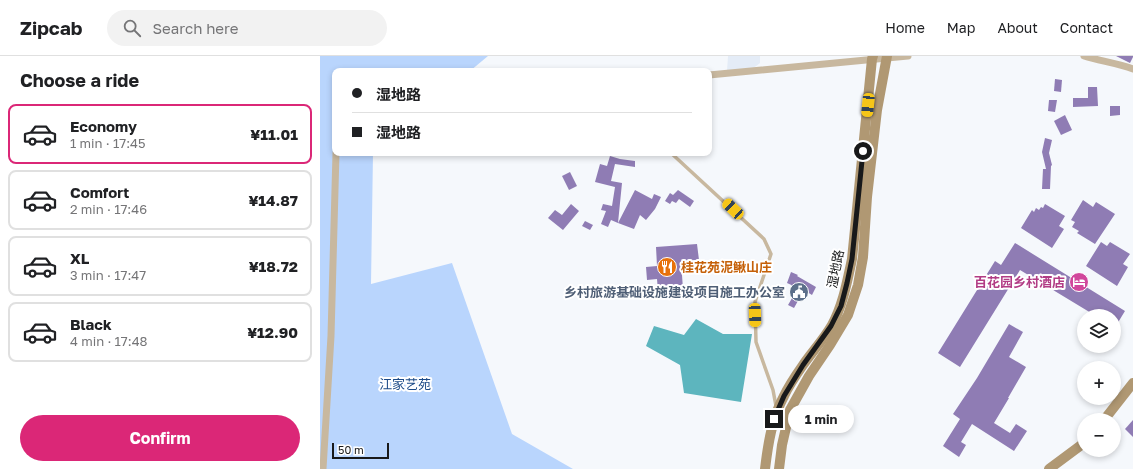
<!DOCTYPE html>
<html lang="en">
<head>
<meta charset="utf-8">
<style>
  body { margin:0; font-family:"Golos Text","Noto Sans SC",sans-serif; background:#f2f2f2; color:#202124; height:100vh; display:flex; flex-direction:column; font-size:15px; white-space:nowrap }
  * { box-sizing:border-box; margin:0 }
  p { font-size:13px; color:#757577 }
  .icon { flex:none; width:22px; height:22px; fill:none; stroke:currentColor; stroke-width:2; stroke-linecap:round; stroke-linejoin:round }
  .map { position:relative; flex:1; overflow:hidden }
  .details { display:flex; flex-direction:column; background:#fff; width:320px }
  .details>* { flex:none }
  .guide { position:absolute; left:12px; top:12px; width:380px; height:88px; border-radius:8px; box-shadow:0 2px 6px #0003; display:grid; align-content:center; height:88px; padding:0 20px; background:#fff }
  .fabs { position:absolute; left:757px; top:253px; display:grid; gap:8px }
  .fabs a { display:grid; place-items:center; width:44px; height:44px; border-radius:50%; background:#fff; box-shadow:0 2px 6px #0003; font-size:20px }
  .scale { position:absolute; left:12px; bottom:10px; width:57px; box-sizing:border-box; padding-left:4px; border:2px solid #18191a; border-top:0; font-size:11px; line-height:14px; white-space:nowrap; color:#18191a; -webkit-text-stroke:3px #fff; paint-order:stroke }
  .end { position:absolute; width:18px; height:18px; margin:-9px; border:5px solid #18191a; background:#fff; box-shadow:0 0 0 2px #fff }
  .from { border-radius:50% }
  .bubble { position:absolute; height:28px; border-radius:14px; background:#fff; box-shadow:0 2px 6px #0003; font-size:13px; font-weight:700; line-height:28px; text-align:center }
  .car { position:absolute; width:12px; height:24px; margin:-12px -6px; border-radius:5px; box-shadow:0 0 3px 1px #0007; background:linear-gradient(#f5c518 24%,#345 0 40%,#f5c518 0 76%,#345 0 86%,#f5c518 0) }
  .guide b { display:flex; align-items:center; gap:14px; height:38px; font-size:15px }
  .guide b+b { border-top:1px solid #e0e0e0 }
  .guide i { width:10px; height:10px; background:#202124 }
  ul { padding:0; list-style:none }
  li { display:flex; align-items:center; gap:12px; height:60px; margin:0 8px 6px; padding:0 12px; border:2px solid #e0e0e0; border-radius:8px }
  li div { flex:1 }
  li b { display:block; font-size:15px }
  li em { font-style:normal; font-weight:700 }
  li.active { border-color:#db2777 }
  li>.icon { width:36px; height:36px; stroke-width:1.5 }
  h2 { padding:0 20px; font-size:18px; line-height:48px }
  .cta { display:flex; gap:8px; margin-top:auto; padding:8px 20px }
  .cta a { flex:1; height:46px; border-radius:24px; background:#db2777; color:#fff; font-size:16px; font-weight:700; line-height:46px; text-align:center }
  header { display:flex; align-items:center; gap:24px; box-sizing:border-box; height:56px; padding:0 20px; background:#fff; border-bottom:1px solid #e0e0e0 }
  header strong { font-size:19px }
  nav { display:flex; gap:22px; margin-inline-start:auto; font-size:14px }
  .search { width:280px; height:36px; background:#f2f2f2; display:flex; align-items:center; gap:10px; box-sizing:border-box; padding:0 14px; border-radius:22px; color:#757577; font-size:15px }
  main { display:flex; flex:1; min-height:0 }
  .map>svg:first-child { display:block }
  .built { fill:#e4ecf7 }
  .green { fill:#b9d5fd }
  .water { fill:#5db5be }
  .building { fill:#8f7cb4 }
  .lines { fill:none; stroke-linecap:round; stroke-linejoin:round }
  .lane { stroke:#c8b89f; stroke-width:3.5 }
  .street { stroke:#c8b89f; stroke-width:7 }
  .secondary { stroke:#b09873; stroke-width:10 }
  .route { stroke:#18191a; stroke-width:5 }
  .labels { text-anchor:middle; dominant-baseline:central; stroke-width:4; stroke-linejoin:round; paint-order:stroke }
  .food-label { font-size:13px; font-weight:bold; fill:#c56008; stroke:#fff; text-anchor:start }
  .street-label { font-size:13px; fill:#18191a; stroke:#fff }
  .hotel-label { font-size:13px; font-weight:bold; fill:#b23c85; stroke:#fff; text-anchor:end }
  .service-label { font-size:13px; font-weight:bold; fill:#4e5e75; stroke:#fff; text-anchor:end }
  .park-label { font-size:13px; fill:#1a4987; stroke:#fff }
</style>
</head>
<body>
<header>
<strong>Zipcab</strong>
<div class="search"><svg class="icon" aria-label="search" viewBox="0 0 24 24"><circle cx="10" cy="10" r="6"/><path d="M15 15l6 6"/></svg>Search here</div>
<nav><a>Home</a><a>Map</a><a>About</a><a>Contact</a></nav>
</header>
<main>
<section class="details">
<h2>Choose a ride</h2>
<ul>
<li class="active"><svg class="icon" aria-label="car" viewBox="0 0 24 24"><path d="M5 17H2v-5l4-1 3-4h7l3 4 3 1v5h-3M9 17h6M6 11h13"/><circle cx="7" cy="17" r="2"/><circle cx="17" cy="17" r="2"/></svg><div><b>Economy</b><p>1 min · 17:45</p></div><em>¥11.01</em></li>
<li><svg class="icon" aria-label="car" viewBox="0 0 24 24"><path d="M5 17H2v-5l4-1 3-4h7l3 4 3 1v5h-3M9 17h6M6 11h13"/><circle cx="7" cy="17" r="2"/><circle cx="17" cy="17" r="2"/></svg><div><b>Comfort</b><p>2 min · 17:46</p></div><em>¥14.87</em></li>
<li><svg class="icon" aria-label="car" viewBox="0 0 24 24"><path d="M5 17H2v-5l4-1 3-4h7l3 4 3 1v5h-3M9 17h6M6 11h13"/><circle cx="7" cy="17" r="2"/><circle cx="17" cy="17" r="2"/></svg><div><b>XL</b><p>3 min · 17:47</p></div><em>¥18.72</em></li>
<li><svg class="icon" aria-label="car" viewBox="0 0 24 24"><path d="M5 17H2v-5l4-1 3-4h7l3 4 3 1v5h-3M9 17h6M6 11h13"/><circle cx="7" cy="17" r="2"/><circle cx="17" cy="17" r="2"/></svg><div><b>Black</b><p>4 min · 17:48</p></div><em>¥12.90</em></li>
</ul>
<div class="cta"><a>Confirm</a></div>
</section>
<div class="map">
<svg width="813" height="413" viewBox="0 0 813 413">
  <rect width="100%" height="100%" fill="#f5f8fc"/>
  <polygon class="built" points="408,0 440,0 440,7 431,14 407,15"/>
  <polygon class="green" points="0,0 168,0 150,15 15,15 15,97 53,97 51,228 132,207 192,378 253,413 0,413"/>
  <polygon class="water" points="376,263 403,278 432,278 421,346 364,337 360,309 326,290 334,270 364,279"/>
  <g class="building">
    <polygon points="796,0 813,0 813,1 810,7"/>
    <polygon points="735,23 742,24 741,36 734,35"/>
    <polygon points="768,31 777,31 778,50 753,51 753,42 768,42"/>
    <polygon points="729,44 737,44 735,56 728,55"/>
    <polygon points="790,50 800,50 800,59 790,60"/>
    <polygon points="745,59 752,74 741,79 734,65"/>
    <polygon points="725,82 732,84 729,97 732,109 731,110 730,133 722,133 723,113 726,113 722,96"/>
    <polygon points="290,100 300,103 315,105 315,111 295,108 291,125 302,127 298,167 291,164 288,171 281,168 286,155 281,154 283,148 292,150 295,131 275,126 280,108 287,110"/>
    <polygon points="250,116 257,130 249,134 242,120"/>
    <polygon points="315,134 332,143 334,138 341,141 335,153 326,164 320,159 314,173 298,167"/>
    <polygon points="358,134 374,145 370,151 359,143 356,147 352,145 350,148 345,145 350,137 353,139"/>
    <polygon points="763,144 773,151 776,146 795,158 775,188 757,177 759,175 752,171 755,166 751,164"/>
    <polygon points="251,148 259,155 243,174 228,162 235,154 242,159"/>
    <polygon points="725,148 745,160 739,170 744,173 732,192 701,172 712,154 714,156 716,152 719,154 721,151 723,152"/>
    <polygon points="265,165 273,169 270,174 262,170"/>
    <polygon points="781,186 787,190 790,186 810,198 803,208 808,211 797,230 766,210"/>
    <polygon points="695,187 805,255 794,273 794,260 776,260 700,214 640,311 618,297 675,205 681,209"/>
    <polygon points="377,188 379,204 361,205 363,233 338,235 337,223 327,224 326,211 337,210 336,191"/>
    <polygon points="471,216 478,219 477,220 496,231 492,239 484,234 474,252 468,249 478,232 467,227"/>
    <polygon points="689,268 703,276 689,301 706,311 688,342 689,342 674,367 690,377 696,368 707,375 694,395 652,368 641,386 646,389 639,401 623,390 640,363 633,358 657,322"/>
    <polygon points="813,364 813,381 805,373"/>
  </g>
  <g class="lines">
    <polyline class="lane" points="351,97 444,183 451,198 435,246 436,286 453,334 456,350"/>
    <g class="street">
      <path d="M764 0C780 5 797 7 813 13"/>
      <polyline points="389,19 588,0"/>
      <polyline points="3,413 11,280 16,97"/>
    </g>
    <g class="secondary">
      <polyline points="784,364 813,327"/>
      <path d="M445 413C448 388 452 362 464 340 469 329 476 319 483 309 492 296 504 283 512 269 523 249 527 226 532 203L552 3 553 0"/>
      <polyline points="459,413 462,389 470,354 489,320 510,289 528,259 538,229 543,201 547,141 557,54 567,0"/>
      <polyline points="729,413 764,387"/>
    </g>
  </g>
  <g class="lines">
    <polyline class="route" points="454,363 464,340 483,309 511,270 521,250 527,227 532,203 543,95"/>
  </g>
  <defs>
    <g id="restaurant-disc" transform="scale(1)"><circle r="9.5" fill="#e8710a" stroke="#fff"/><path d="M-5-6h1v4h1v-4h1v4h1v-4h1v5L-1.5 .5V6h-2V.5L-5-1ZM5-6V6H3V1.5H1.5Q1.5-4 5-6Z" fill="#fff"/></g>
    <g id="hotel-disc" transform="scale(1)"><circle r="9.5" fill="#d1479c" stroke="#fff"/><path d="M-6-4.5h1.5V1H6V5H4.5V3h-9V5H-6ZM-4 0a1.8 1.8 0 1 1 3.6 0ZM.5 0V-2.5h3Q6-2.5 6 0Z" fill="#fff"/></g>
    <g id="civic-disc" transform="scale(1)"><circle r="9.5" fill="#5c6f8a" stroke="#fff"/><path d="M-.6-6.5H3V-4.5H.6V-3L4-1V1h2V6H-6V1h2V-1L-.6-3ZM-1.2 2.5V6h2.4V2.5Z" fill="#fff"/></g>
  </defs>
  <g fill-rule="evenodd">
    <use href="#restaurant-disc" x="347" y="211"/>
    <use href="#hotel-disc" x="759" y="226"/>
    <use href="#civic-disc" x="479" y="236"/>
  </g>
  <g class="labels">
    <g class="food-label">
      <text x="361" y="211">桂花苑泥鳅山庄</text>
    </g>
    <g class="street-label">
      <text transform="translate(515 213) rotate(-79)">湿地路</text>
    </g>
    <g class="hotel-label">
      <text x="745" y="226">百花园乡村酒店</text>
    </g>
    <g class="service-label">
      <text x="465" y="236">乡村旅游基础设施建设项目施工办公室</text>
    </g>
    <g class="park-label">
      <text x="85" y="328">江家艺苑</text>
    </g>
  </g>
</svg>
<div class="fabs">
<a><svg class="icon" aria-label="layers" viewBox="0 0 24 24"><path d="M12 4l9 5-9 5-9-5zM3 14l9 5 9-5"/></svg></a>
<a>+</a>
<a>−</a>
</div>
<div class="scale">50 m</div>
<i class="end from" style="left:543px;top:95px"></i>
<i class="end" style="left:454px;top:363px"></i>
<div class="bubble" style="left:468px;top:349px;width:66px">1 min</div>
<i class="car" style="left:548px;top:49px;rotate:186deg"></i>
<i class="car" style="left:413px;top:153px;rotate:313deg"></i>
<i class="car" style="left:435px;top:259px;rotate:178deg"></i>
<div class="guide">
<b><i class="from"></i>湿地路</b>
<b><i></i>湿地路</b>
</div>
</div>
</main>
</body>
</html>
